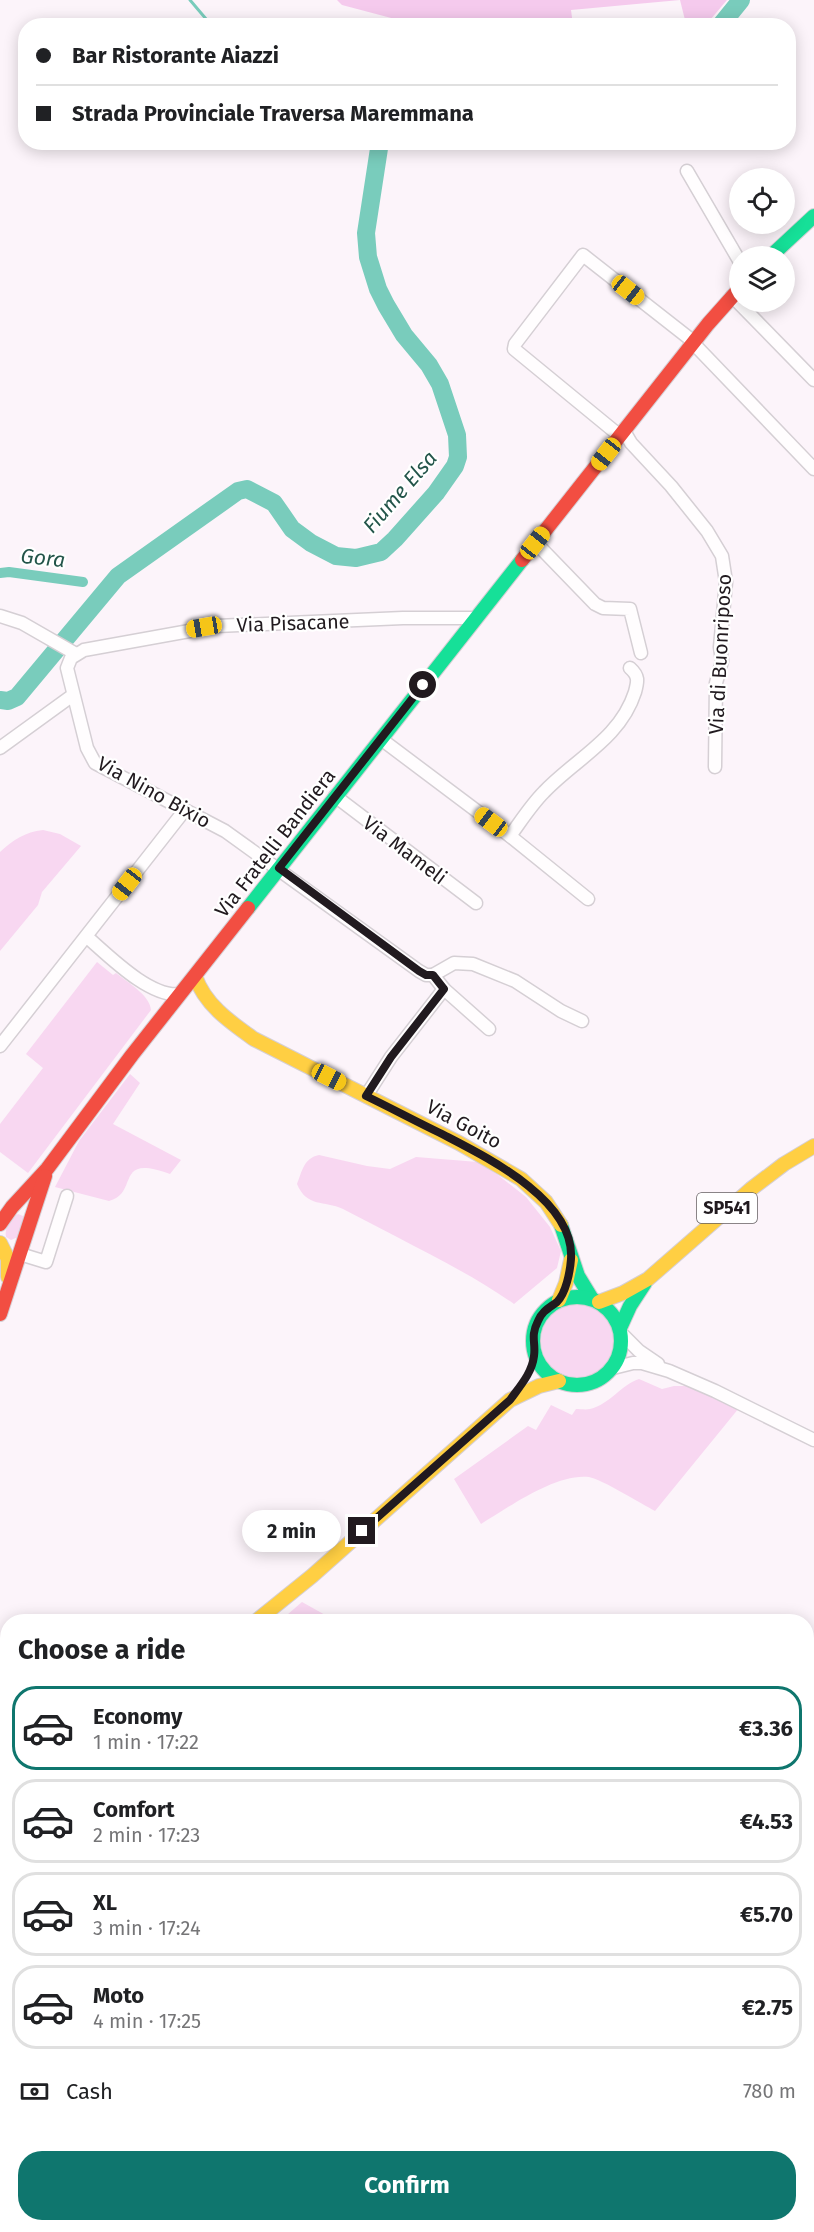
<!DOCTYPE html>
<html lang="en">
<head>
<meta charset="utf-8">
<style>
  body { margin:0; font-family:"Fira Sans",sans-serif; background:#f6f6f6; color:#202124; height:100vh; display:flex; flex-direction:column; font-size:22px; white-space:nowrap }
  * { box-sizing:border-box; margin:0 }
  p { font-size:20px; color:#757577 }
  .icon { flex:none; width:33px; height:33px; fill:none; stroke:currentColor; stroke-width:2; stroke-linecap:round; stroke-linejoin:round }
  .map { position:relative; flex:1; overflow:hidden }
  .side { position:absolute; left:0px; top:1614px; width:814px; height:618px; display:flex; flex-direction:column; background:#fff; border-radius:24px 24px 0 0; box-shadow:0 3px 15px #0003 }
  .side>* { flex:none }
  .top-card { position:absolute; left:18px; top:18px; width:778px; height:132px; border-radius:24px; box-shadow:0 3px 15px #0003; display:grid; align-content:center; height:132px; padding:0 18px; background:#fff }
  .controls { position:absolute; left:729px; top:168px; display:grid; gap:12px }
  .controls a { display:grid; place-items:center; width:66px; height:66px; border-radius:50%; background:#fff; box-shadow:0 3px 15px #0003; font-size:30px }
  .end { position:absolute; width:27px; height:27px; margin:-14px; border:8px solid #211a1f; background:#fff; box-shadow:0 0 0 3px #fff }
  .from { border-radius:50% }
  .bubble { position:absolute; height:42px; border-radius:21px; background:#fff; box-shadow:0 3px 15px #0003; font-size:20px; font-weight:700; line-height:42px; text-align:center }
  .car { position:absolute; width:18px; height:36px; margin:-18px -9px; border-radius:8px; box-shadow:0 0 4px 2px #0007; background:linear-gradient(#f5c518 24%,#345 0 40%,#f5c518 0 76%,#345 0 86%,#f5c518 0) }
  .top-card b { display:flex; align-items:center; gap:21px; height:57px; font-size:22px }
  .top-card b+b { border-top:2px solid #e0e0e0 }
  .top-card i { width:15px; height:15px; background:#202124 }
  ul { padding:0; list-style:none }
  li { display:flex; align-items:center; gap:18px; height:84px; margin:0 12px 9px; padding:0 6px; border:3px solid #e0e0e0; border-radius:24px }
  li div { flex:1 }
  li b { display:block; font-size:22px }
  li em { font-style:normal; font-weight:700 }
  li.active { border-color:#0f766e }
  li>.icon { width:54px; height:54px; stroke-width:1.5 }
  h2 { padding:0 18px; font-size:27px; line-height:72px }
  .pay { display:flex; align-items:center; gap:15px; height:66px; padding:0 18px; font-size:22px }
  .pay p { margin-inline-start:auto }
  .action { display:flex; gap:12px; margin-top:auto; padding:12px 18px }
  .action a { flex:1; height:69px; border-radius:24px; background:#0f766e; color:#fff; font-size:24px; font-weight:700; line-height:69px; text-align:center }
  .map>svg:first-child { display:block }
  .green { fill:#f8d7f1 }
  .forest { fill:#f5caed }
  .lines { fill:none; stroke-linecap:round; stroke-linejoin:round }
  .stream { stroke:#79ccbc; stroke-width:3 }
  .canal { stroke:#79ccbc; stroke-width:10 }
  .river { stroke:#79ccbc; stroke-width:18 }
  .street-casing { stroke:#d5cfd4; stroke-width:15 }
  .fast-casing { stroke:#d5cfd4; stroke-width:16 }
  .slow-casing { stroke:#d5cfd4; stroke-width:16 }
  .jam-casing { stroke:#d5cfd4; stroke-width:16 }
  .street { stroke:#fffdfe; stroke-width:12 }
  .fast { stroke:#16e098; stroke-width:14 }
  .slow { stroke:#ffcf43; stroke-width:14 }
  .jam { stroke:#f24e42; stroke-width:14 }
  .route { stroke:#211a1f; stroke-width:8 }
  .labels { text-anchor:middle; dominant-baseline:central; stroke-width:4.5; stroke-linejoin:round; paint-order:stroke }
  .shield { fill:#fff; stroke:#645f62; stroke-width:1.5 }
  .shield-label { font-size:18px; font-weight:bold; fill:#211a1f }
  .street-label { font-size:20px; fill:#211a1f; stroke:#fff }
  .water-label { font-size:21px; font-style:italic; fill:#23554a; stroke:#fff }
</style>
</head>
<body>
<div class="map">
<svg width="814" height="2232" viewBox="0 0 814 2232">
  <rect width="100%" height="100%" fill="#fcf4fa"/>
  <g class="green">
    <path d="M43 830 60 834 81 846 42 892 38 905 0 951V852C13 840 25 832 43 830Z"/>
    <path d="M97 962 113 975 116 973C127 982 150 995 151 1010L28 1173 0 1152V1124L43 1068 26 1054Z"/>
    <path d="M130 1074 140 1083 113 1124 181 1160 170 1174C113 1153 140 1193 109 1201L55 1187 79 1141Z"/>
    <path d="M319 1155 367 1166 390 1169 416 1157 478 1162 498 1175 526 1197 550 1227 561 1251 557 1268 514 1304C477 1278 437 1258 397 1237 379 1228 361 1218 343 1209 324 1200 307 1208 297 1184 302 1171 304 1158 319 1155Z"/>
    <path d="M18 1214 23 1216 24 1219 18 1237 11 1240 6 1237C4 1229 10 1218 18 1214Z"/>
    <circle cx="578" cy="1341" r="37"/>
    <path d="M639 1379 662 1389 674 1386H691L739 1408 655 1511C642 1504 601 1479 589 1477 556 1473 509 1507 481 1524L454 1479 528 1426 536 1430 551 1405 572 1415 576 1409C580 1409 586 1410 590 1409 610 1404 621 1385 639 1379Z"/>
    <polygon points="302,1602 336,1621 280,1621"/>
    <polygon points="7,1634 7,1687 0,1689 0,1638"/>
    <polygon points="7,1738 7,1786 0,1792 0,1739"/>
    <polygon points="7,1961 7,1998 0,1999 0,1965"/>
    <polygon points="7,2099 7,2139 0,2139 0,2100"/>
    <polygon points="7,2192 8,2224 40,2225 42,2232 0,2232 0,2196"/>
  </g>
  <g class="forest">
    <polygon points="337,0 727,0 705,26 682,25 685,20 680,0 571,10 573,25 394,26 395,19 342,5"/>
    <polygon points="7,2034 8,2034 7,2091 0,2061 0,2036"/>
    <polygon points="7,2139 7,2192 0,2196 0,2139"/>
    <polygon points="559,2225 560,2232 42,2232 40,2225"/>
  </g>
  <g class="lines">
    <g class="stream">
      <polyline points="190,0 212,26"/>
      <polyline points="0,1786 8,1781"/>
      <polyline points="807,1917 814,1921"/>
      <polyline points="648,2224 648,2232"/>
    </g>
    <polyline class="canal" points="0,573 9,572 83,582"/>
    <g class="river">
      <polyline points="720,26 741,0"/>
      <polyline points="0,700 8,701 17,697 118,576 238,491 247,489 274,503 292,529 311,543 336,556 356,558 381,552 395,539 436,493 455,466 458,457 457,435 440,384 429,365 404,335 386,305 378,289 368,257 366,233 380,142"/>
    </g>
    <g class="street-casing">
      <g id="street">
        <polyline points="687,171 740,262"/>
        <polyline points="732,296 814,380"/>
        <polyline points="693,343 814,469"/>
        <polyline points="624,431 631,443 671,486 707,531 722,556 726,582 720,647 722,661 716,683 715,767"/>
        <polyline points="620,436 514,349 515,344 583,255 694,342"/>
        <polyline points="535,542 595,604 603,608 630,609 641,653"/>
        <polyline points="0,616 22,623 76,654"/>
        <polyline points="476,618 403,618 217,626 84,650 71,658 67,668 87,748 95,763 225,831 419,971 426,975 433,975 444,989 489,1029"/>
        <polyline points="381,739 510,836 588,899"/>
        <polyline points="0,748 73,695"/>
        <polyline points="335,796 476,903"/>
        <path d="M510 836C521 821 531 805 544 792 575 759 620 739 635 692 638 681 639 676 630 668"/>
        <path d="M87 937C109 956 150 998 180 994"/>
        <polyline points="433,975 454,963 473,964 515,981 561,1011 582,1021"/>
        <polyline points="0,1046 184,811"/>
        <polyline points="366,1096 391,1057 444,989"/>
        <polyline points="20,1254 46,1262 67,1196"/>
        <polyline points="621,1333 639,1351 658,1364"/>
        <polyline points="613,1368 633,1363 642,1363 669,1371 715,1391 814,1440"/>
      </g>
    </g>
    <g class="fast-casing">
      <g id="fast">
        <polyline points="771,256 814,216"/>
        <polyline points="248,908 522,560"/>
        <polyline points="561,1225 578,1276 592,1299"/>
        <circle cx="577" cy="1341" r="44"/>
        <polyline points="620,1328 630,1306 645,1283"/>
      </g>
    </g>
    <g class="slow-casing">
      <g id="slow">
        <path d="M195 976C205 1005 230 1022 254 1039L459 1143 521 1179 546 1202 561 1225"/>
        <polyline points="0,1243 8,1259 8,1277"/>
        <polyline points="559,1300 566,1283 571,1260"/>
        <polyline points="599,1302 623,1293 648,1279 751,1189 784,1164 814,1146"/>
        <polyline points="255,1622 312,1576 510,1400 539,1386 559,1381"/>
        <polyline points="0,1701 8,1699"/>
        <polyline points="0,1716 8,1714"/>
      </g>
    </g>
    <g class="jam-casing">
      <g id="jam">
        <polyline points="522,560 708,324 740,288"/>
        <polyline points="0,1224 12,1207 47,1169 132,1055 248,908"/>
        <polyline points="0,1314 45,1176"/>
      </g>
    </g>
    <use href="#street" class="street"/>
    <use href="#fast" class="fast"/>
    <use href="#slow" class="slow"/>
    <use href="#jam" class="jam"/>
  </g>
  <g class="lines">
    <path class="route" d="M362 1531 510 1400C520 1386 532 1373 534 1356 536 1342 530 1337 538 1321 542 1311 549 1308 557 1302 566 1293 570 1272 571 1259 575 1199 484 1156 440 1133 415 1121 391 1108 366 1096L391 1057 444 989 433 975H426L419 971 279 868 423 685"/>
  </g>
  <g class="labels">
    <rect class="shield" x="697" y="1193" width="60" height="30" rx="4.5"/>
    <g class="shield-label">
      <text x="727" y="1208">SP541</text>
    </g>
    <g class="street-label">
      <text transform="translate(293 623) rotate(-2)">Via Pisacane</text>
      <text transform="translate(720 654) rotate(-87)">Via di Buonriposo</text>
      <text transform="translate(154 792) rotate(29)">Via Nino Bixio</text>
      <text transform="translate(275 843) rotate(-52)">Via Fratelli Bandiera</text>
      <text transform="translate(405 850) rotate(37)">Via Mameli</text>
      <text transform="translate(464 1124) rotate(28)">Via Goito</text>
    </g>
    <g class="water-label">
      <text transform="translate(400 492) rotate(-49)">Fiume Elsa</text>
      <text transform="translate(43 558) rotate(6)">Gora</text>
    </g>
  </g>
</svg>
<div class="controls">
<a><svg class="icon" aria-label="locate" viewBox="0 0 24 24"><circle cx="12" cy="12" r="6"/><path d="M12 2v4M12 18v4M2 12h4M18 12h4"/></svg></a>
<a><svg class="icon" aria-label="layers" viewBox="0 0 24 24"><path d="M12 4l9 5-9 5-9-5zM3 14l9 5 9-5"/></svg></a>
</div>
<i class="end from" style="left:423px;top:685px"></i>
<i class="end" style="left:362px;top:1531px"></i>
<div class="bubble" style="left:242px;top:1510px;width:99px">2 min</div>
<i class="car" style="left:628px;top:290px;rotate:128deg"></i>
<i class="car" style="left:606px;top:454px;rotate:218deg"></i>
<i class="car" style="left:535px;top:543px;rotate:38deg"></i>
<i class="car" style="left:204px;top:627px;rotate:260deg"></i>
<i class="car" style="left:491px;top:822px;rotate:307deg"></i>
<i class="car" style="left:127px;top:884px;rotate:218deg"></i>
<i class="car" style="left:329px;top:1077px;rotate:117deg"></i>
<div class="top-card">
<b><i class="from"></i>Bar Ristorante Aiazzi</b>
<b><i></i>Strada Provinciale Traversa Maremmana</b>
</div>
<section class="side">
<h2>Choose a ride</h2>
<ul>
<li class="active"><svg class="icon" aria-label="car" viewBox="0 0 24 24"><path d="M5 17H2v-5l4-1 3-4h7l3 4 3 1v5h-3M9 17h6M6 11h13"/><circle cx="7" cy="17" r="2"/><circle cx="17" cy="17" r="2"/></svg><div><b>Economy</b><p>1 min · 17:22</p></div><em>€3.36</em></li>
<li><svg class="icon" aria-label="car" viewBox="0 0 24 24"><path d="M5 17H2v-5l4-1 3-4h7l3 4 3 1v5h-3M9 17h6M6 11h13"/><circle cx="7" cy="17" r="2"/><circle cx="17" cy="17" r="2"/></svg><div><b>Comfort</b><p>2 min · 17:23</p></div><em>€4.53</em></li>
<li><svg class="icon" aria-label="car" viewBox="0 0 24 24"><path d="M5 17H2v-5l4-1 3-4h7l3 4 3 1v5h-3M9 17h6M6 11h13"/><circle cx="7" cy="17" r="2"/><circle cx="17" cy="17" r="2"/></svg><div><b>XL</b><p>3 min · 17:24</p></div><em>€5.70</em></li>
<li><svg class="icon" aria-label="car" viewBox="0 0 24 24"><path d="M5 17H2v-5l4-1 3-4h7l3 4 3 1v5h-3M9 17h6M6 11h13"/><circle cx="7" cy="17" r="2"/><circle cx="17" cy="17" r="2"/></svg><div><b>Moto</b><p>4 min · 17:25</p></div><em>€2.75</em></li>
</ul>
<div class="pay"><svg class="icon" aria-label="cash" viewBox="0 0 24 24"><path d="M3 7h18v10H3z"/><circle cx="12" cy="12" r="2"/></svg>Cash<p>780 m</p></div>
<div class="action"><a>Confirm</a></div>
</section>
</div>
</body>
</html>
